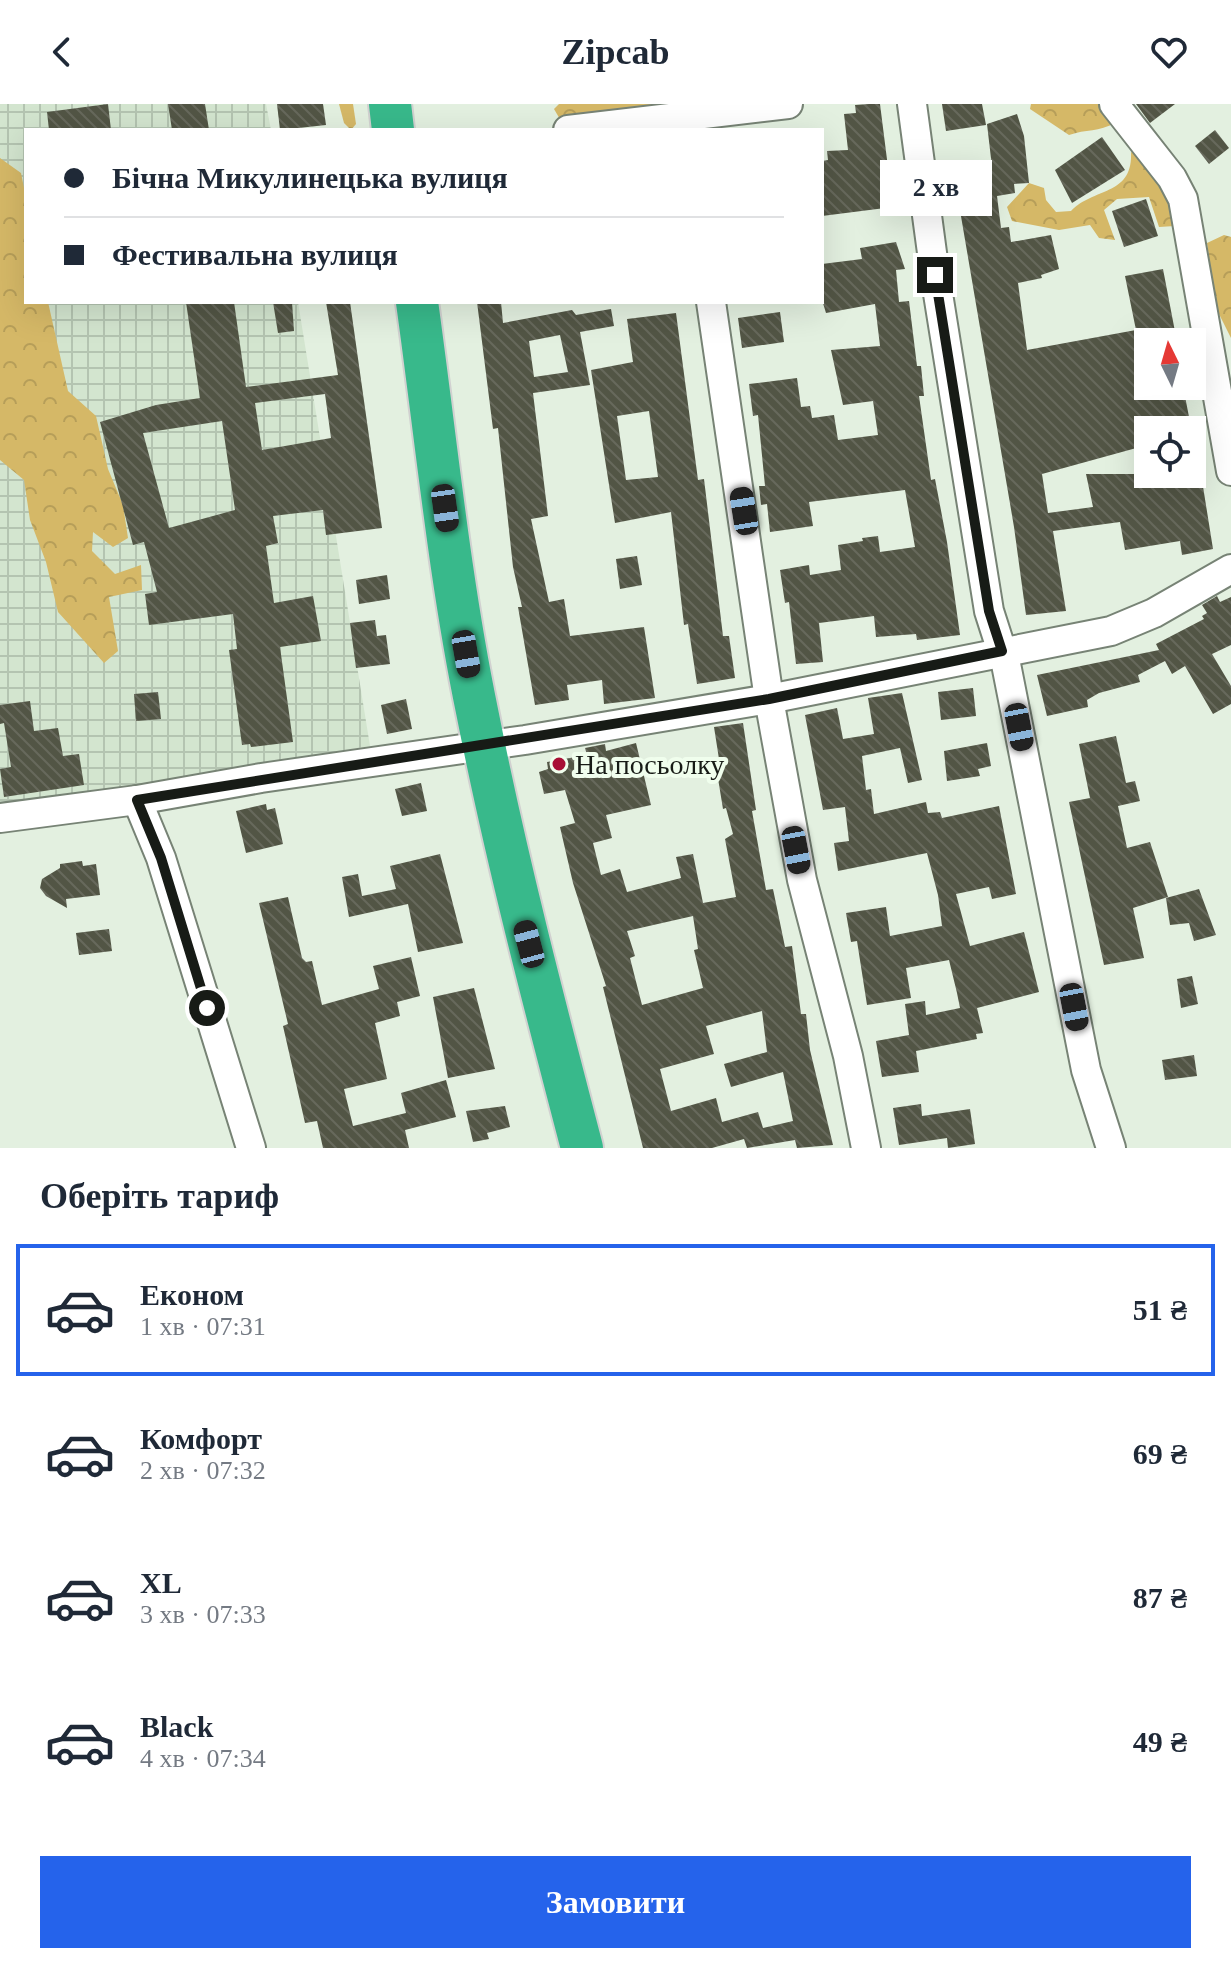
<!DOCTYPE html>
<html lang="uk">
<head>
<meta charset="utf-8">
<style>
  body { margin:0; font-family:"Times New Roman",serif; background:#f2f2f3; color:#1f2937; height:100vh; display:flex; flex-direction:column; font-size:30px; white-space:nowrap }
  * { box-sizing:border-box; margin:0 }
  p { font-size:26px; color:#747a83 }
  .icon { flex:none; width:44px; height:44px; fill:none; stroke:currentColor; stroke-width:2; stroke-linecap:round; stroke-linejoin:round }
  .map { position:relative; height:1044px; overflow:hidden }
  .drawer { display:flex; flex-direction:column; background:#fff; flex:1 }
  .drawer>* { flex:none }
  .guide { position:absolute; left:24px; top:24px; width:800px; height:176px; border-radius:0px; box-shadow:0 8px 32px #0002; display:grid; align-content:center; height:176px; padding:0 40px; background:#fff }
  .needle { width:52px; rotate:355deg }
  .tools { position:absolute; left:1134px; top:224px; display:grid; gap:16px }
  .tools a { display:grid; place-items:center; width:72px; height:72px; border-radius:0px; background:#fff; box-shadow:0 8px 32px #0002; font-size:40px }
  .end { position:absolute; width:36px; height:36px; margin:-18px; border:10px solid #171b16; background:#fff; box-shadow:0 0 0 4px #fff }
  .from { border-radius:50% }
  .bubble { position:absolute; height:56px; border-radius:0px; background:#fff; box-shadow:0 8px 32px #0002; font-size:26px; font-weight:700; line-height:56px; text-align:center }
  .car { position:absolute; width:24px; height:48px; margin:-24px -12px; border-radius:10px; box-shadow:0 0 6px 2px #0007; background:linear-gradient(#222 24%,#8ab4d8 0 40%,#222 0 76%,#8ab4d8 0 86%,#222 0) }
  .guide b { display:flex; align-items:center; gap:28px; height:76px; font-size:30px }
  .guide b+b { border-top:2px solid #e0e1e3 }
  .guide i { width:20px; height:20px; background:#1f2937 }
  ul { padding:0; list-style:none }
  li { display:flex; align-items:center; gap:24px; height:132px; margin:0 16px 12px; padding:0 24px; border:4px solid transparent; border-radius:0px }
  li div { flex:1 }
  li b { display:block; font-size:30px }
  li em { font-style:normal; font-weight:700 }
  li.active { border-color:#2563eb }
  li>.icon { width:72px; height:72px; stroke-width:1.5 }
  h2 { padding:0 40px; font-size:36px; line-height:96px }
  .action { display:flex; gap:16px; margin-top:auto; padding:16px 40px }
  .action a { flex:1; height:92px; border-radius:0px; background:#2563eb; color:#fff; font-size:32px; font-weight:700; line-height:92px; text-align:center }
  header { display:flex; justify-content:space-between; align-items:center; height:104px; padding:0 40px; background:#fff; font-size:36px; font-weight:700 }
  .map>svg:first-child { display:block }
  .industrial { fill:url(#industrial-grid) }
  .forest { fill:url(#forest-crowns) }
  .building { fill:url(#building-back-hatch); fill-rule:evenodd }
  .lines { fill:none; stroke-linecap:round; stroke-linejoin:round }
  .minor-casing { stroke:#778375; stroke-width:32 }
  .highway-casing { stroke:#d1d1d0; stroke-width:46 }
  .minor { stroke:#fff; stroke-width:28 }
  .highway { stroke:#38b98b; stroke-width:42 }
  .route { stroke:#171b16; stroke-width:10 }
  .poi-dot { fill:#a80f36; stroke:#f0feed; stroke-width:3 }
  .labels { text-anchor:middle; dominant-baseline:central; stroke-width:8; stroke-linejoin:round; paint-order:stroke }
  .poi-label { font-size:28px; fill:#171b16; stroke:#f0feed; text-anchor:start }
</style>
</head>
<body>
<header><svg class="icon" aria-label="back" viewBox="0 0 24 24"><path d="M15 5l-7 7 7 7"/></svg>Zipcab<svg class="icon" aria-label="heart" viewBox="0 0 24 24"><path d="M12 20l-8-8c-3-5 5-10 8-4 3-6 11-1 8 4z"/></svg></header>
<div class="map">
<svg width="1231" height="1044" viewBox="0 0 1231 1044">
  <defs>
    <pattern id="industrial-grid" width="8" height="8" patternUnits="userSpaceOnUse" patternTransform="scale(2)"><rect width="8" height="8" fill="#d3e5cf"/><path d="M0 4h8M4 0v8" fill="none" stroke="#b4c4b1"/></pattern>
    <pattern id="forest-crowns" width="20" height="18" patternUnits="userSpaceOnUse" patternTransform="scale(2)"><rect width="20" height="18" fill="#d5b867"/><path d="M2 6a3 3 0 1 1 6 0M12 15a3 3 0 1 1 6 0" fill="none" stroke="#b69e59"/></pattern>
    <pattern id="building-back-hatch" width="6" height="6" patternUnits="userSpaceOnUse" patternTransform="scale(2)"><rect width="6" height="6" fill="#525545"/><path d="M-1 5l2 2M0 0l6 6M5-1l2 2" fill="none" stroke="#67695c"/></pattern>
  </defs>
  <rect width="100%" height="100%" fill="#e3f0e0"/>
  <polygon class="industrial" points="0,0 266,0 271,26 26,26 26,198 298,198 370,642 0,704"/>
  <g class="forest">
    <polygon points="339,0 353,0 356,20 351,26 344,19"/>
    <polygon points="559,0 659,0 561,17 554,5"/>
    <path d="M1031 0H1101L1115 19C1099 28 1086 25 1069 31L1030 5Z"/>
    <path d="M1131 48 1145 55 1177 91 1175 122 1159 123 1149 93 1117 95 1104 106 1115 136 1099 134 1090 121 1059 126 1012 117 1007 103 1029 79 1044 84 1046 96 1056 108 1071 107C1094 83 1133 92 1131 48Z"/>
    <polygon points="0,54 21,69 26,94 26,198 48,198 68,287 96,312 108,365 123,401 128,434 113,443 93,428 92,447 115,470 141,461 142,486 109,493 118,547 104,559 58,508 46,458 30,416 24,376 0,356"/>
    <polygon points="1224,131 1231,133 1231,234 1216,204 1207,139"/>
  </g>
  <g class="building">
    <polygon points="108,0 111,26 49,26 47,8"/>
    <polygon points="168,0 205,0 209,26 172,26"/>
    <polygon points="277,0 323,0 326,21 280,26"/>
    <polygon points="869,0 880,0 893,103 822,112 822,57 828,56 827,47 848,46 844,10 856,9 855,1"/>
    <polygon points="942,0 982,0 986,21 946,27"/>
    <polygon points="1136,0 1175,0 1150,19"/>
    <polygon points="1017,10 1024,32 1029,79 1014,80 1015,89 997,92 1001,124 1009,123 1011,138 1051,131 1059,165 1041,171 1042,174 1018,179 1027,246 1136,226 1125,172 1163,165 1177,238 1148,238 1148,289 1183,282 1190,318 1137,329 1140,343 1042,370 1048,409 1093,403 1086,370 1201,370 1213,445 1182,451 1180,437 1125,446 1120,418 1053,427 1066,507 1026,511 1014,423 955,77 967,75 966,67 992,63 987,20"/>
    <polygon points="1215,26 1229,44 1209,60 1195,42"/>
    <polygon points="1102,33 1125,66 1072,99 1055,66"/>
    <polygon points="1146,95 1158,132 1124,143 1112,107"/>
    <polygon points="896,138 905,165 896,166 899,198 909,197 917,262 921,262 924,292 919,292 931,376 935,375 947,438 960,531 917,536 916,530 876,533 874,512 819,519 823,558 796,560 789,498 785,499 780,466 809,461 810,471 841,466 838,441 863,437 862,434 878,432 880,448 915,443 905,386 809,398 813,422 770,428 767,400 761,401 759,382 765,382 758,311 753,312 749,280 797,274 801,303 810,302 812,314 834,311 838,336 878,331 873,297 843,301 831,246 880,242 875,200 826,209 822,196 822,160 862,155 860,144"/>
    <path d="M186 198H234L246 283 338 271 326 198H350L382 424 326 431 323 406 273 412 278 439 266 442 274 499 313 492 321 537 280 543 293 638 251 643 250 640 242 641 229 546 237 545 233 510 149 521 145 490 157 488 144 438 133 441 100 318 156 301 200 294ZM325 290 331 334 262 346 255 299ZM222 317 235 406 169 424 143 329Z"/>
    <polygon points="273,198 292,198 294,227 278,229"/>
    <path d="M477 198H501L503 219 572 206 576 211 611 205 614 222 580 228 590 281 533 289 548 412 531 415 549 498 564 495 570 532 644 523 655 594 604 600 602 576 567 581 569 596 535 601 518 503H522L513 463 498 324 493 325ZM560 231 568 268 534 273 529 237Z"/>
    <polygon points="780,208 784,238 742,244 738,214"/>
    <path d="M676 209 698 376 704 375 723 532H729L735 574 697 580 688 520 684 521 671 408 615 419 591 266 633 258 627 215ZM649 307 658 373 626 376 617 312Z"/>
    <polygon points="637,452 642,481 620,485 616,455"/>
    <polygon points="387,471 390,495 359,500 356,476"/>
    <polygon points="1217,492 1220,498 1231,493 1231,541 1212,550 1231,582 1231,600 1213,610 1185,562 1172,570 1165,557 1138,571 1140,578 1099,589 1087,596 1088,603 1047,612 1037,571 1159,546 1156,540 1204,515 1202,512 1207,509 1202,501"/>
    <polygon points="375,516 377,532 386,531 390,560 356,564 350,519"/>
    <polygon points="973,584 976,612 941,616 938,588"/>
    <polygon points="158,588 161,615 136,617 134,590"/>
    <polygon points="902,589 922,676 908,679 900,644 862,652 866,686 871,685 874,710 926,698 928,709 940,708 942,714 999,702 1016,790 992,795 989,783 956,790 970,842 1024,828 1039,888 977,904 983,929 976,930 977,935 916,947 919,968 882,973 876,937 909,931 905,900 925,897 926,911 960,904 957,889 949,856 906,864 911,894 867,901 857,837 851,838 846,809 886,803 890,832 942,822 938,791 927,749 838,767 834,739 849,737 845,703 823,706 805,611 837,604 843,635 874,630 868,594"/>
    <polygon points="406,595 412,625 387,630 381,601"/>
    <polygon points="30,597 34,627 58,624 63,652 79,650 84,681 4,693 0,665 11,663 4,619 0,620 0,601"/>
    <path d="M743 619 756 706 752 707 766 786 773 785 785 843 792 842 801 910H806L810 946 833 1041 797 1044 795 1036 747 1044 744 1035 712 1044H643L603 883 606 882 573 779 560 723 575 719 565 686 544 690 539 668 548 665 547 658 587 651 585 644 605 640 606 647 636 639 651 701 606 711 612 734 593 739 601 771 620 765 627 788 681 774 676 753 693 750 703 799 736 793 725 735 733 730 726 704 723 705 715 656 719 655 714 623ZM693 812 698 845 694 846 703 884 642 901 630 854 635 852 627 827ZM762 907 767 948 724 960 731 983 783 968 793 1017 763 1024 758 1008 722 1018 716 994 671 1007 660 965 714 950 706 922Z"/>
    <polygon points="1116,632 1126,679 1135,677 1140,697 1118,702 1127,744 1150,738 1168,793 1133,804 1144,854 1104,861 1069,698 1090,694 1079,640"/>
    <polygon points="987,639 991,662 978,665 980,672 947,677 944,647"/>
    <polygon points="421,679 427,707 402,712 395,685"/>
    <polygon points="266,700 267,706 275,704 283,740 246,749 236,707"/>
    <polygon points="440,750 463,839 418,848 408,800 349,813 342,773 358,770 362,792 396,785 390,762"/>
    <polygon points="82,757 83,762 96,760 100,791 66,795 67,804 46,792 40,784 42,775 60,764 60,760"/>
    <polygon points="1199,785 1216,831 1194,837 1189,819 1170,821 1166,794"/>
    <polygon points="288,793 302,854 306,858 312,857 322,901 379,885 373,862 411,853 420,892 397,898 400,912 375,919 387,975 344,985 353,1022 406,1009 401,989 446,976 456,1013 405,1026 409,1044 323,1044 317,1017 305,1019 283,922 288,920 259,799"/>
    <polygon points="109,825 112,847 79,851 76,829"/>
    <polygon points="1192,872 1198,900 1181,904 1177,875"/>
    <polygon points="474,884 495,965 448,974 433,893"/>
    <polygon points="1194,951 1197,972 1165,976 1162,956"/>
    <polygon points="921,1000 922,1012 970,1005 975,1040 948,1044 947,1034 899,1041 893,1004"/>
    <polygon points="505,1002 510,1023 487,1029 489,1035 473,1038 466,1007"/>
  </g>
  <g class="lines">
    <g class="minor-casing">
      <g id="minor">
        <polyline points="912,0 935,171 989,507 1006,560 1086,966 1111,1044"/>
        <polyline points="1114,0 1172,74 1183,95 1231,367"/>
        <polyline points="568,26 788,0"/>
        <polyline points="711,198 769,595 802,776 848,952 866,1044"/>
        <polyline points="137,696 161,754 251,1044"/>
        <polyline points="0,714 137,696 261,674 525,636 769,595 1111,527 1154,509 1231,465"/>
      </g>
    </g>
    <g class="highway-casing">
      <g id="highway">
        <polyline points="390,0 393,26"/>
        <path d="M417 198C436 334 449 472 477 607 506 754 544 899 582 1044"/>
      </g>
    </g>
    <use href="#minor" class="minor"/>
    <use href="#highway" class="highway"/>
  </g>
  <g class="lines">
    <polyline class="route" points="207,904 161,754 137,696 769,595 1002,547 989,507 935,171"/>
  </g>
  <circle class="poi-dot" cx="559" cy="660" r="8"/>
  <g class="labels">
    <g class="poi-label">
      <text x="575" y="660">На посьолку</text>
    </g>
  </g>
</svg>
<div class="tools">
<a><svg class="needle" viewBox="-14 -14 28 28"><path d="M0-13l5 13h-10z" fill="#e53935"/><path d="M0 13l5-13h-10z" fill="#747a83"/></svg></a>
<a><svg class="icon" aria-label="locate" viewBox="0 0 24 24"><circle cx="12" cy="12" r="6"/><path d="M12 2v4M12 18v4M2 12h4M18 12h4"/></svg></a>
</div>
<i class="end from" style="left:207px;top:904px"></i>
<i class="end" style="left:935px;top:171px"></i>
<div class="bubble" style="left:880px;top:56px;width:112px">2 хв</div>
<i class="car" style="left:445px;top:404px;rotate:172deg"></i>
<i class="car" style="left:744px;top:407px;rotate:351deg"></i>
<i class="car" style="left:466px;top:550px;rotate:170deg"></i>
<i class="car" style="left:1019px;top:623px;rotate:169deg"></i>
<i class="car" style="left:796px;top:746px;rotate:169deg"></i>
<i class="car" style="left:529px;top:840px;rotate:345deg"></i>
<i class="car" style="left:1074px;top:903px;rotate:169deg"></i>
<div class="guide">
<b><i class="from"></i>Бічна Микулинецька вулиця</b>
<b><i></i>Фестивальна вулиця</b>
</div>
</div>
<section class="drawer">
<h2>Оберіть тариф</h2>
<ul>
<li class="active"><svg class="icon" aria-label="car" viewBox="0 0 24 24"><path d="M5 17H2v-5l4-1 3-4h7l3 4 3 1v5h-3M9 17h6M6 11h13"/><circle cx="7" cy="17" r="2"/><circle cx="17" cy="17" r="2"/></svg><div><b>Економ</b><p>1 хв · 07:31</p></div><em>51 ₴</em></li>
<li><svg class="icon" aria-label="car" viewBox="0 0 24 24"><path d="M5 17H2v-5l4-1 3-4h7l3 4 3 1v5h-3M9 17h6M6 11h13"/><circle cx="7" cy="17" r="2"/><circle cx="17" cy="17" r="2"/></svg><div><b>Комфорт</b><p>2 хв · 07:32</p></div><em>69 ₴</em></li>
<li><svg class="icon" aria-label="car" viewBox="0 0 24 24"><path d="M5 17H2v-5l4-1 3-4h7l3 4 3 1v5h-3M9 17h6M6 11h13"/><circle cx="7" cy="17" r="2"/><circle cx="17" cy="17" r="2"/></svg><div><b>XL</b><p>3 хв · 07:33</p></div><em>87 ₴</em></li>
<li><svg class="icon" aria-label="car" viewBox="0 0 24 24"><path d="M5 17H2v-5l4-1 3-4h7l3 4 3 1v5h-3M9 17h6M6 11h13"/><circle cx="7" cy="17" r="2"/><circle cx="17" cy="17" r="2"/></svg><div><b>Black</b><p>4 хв · 07:34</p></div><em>49 ₴</em></li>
</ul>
<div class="action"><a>Замовити</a></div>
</section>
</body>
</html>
